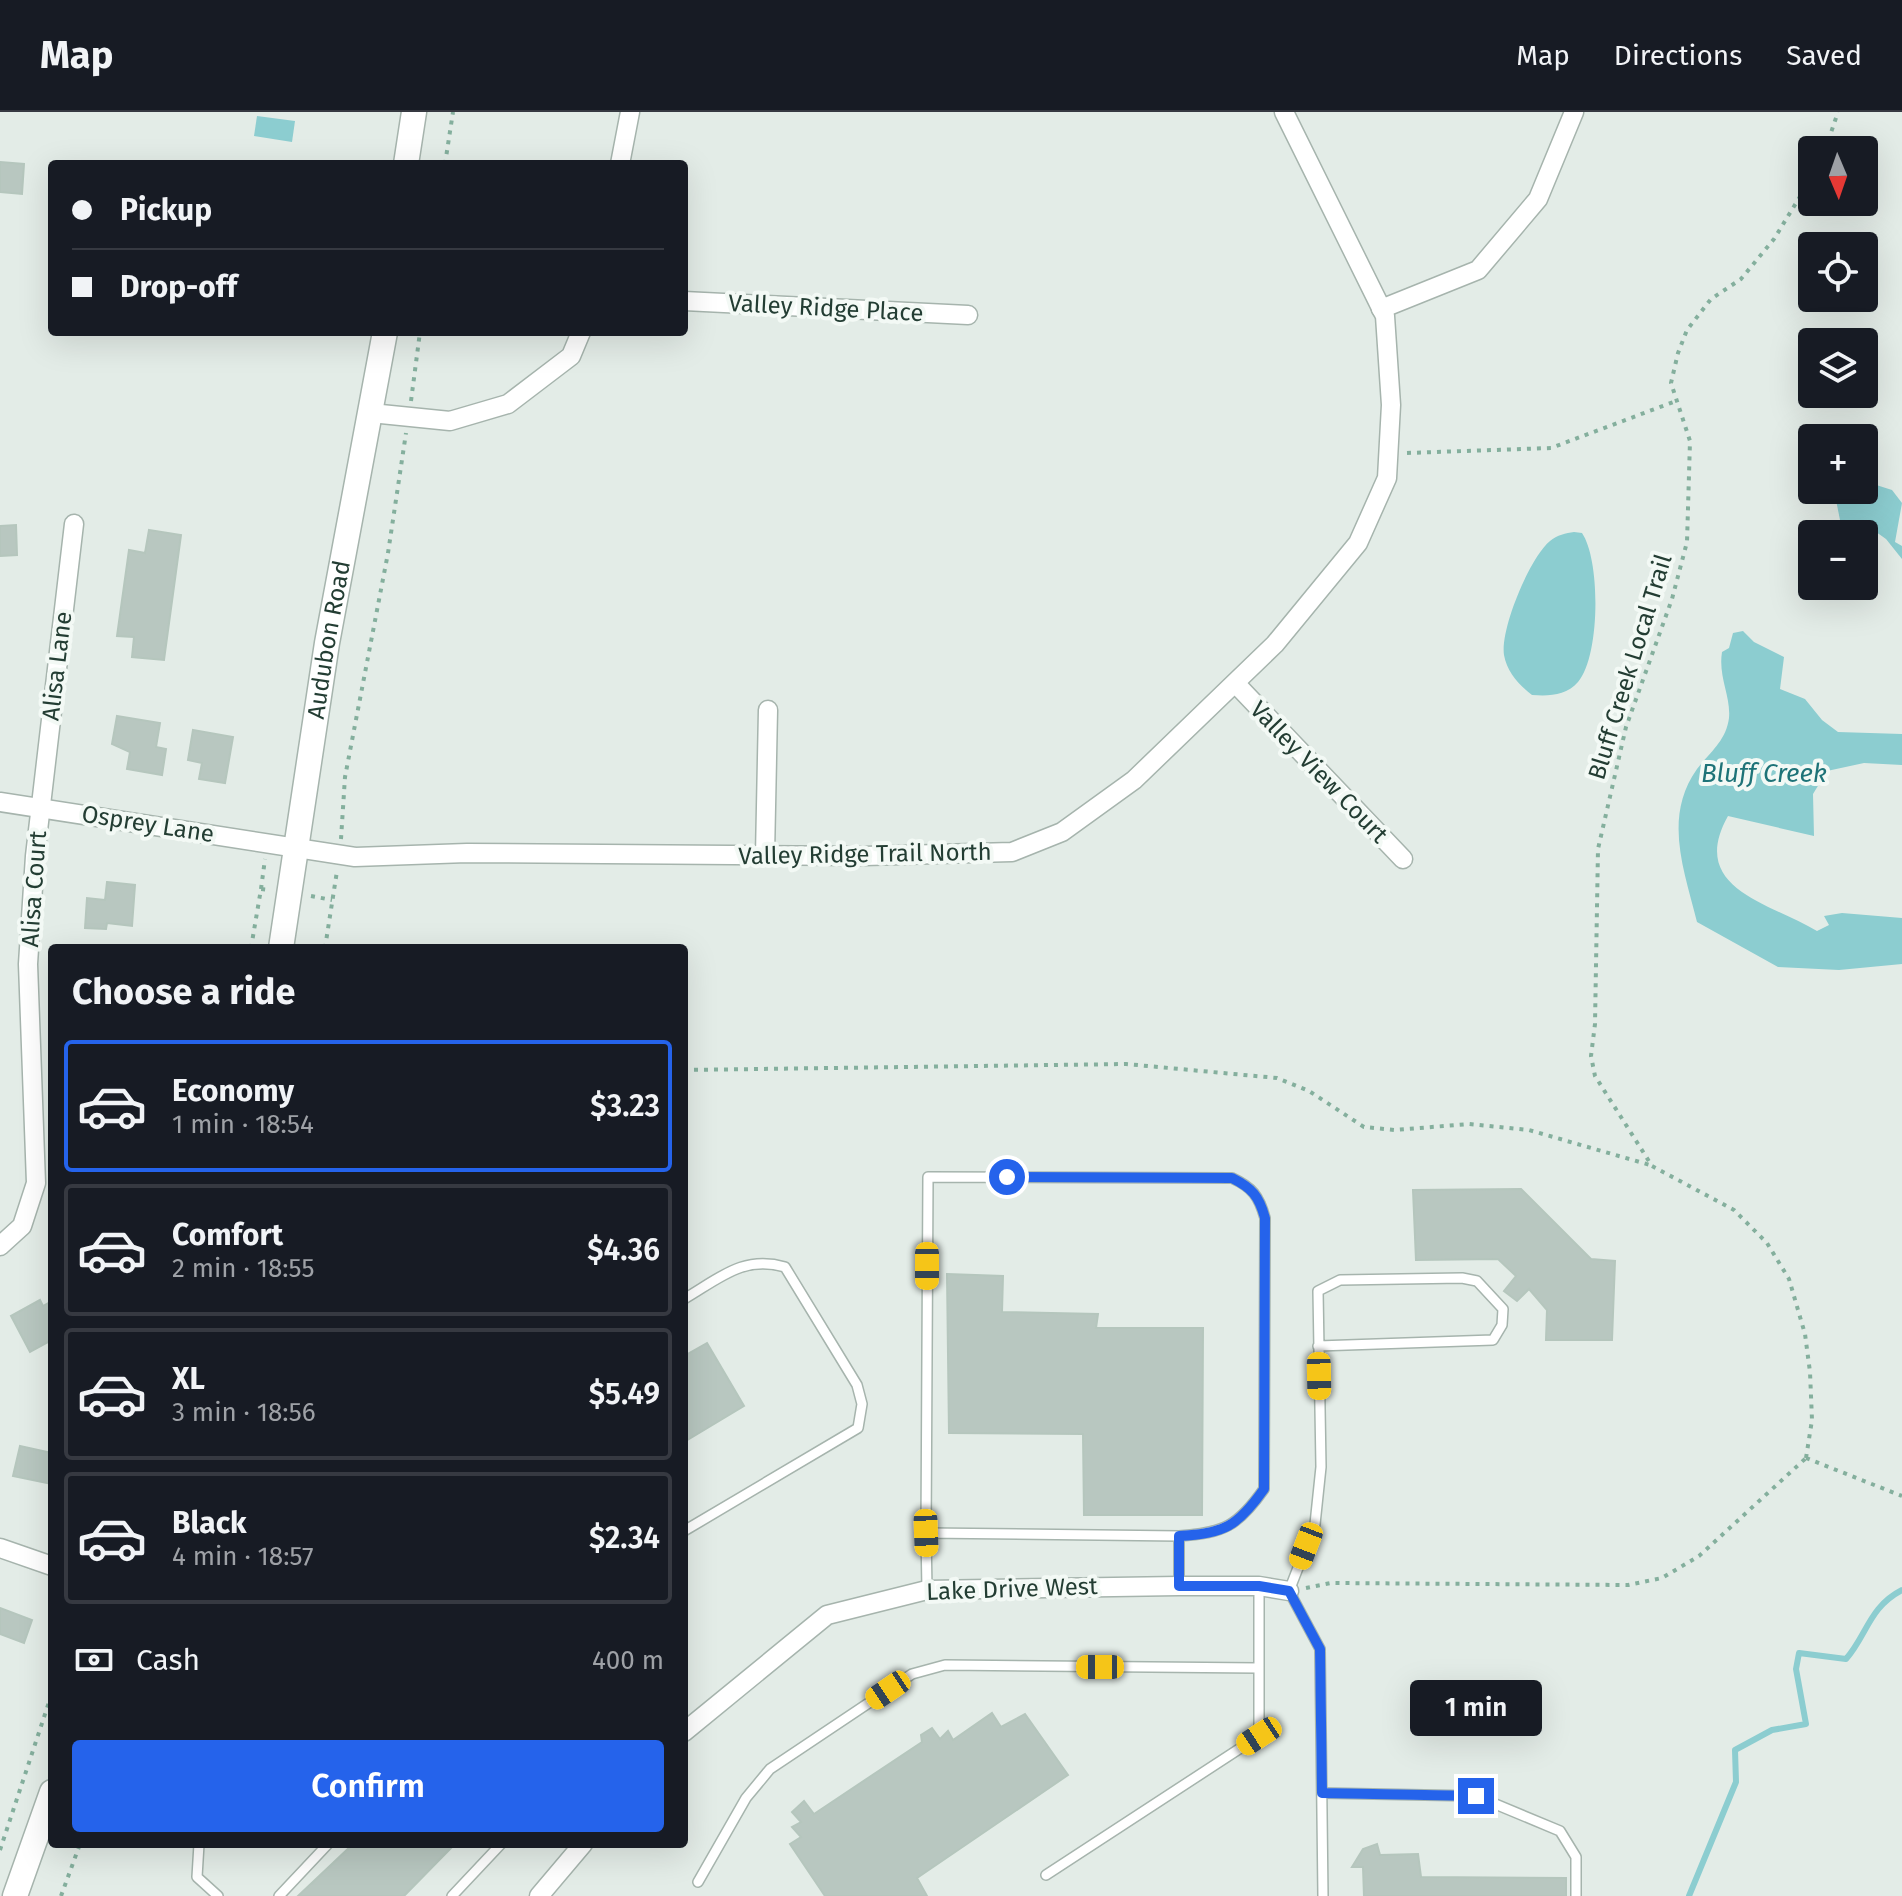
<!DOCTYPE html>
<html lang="en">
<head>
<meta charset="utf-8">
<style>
  body { margin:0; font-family:"Fira Sans",sans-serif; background:#20242c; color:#f1f3f6; height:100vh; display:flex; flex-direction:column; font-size:30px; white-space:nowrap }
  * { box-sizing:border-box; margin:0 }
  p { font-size:26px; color:#9ea1a6 }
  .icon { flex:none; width:44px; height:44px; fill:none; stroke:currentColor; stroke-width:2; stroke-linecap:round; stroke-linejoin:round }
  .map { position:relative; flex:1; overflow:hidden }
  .panel { position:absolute; left:48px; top:832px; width:640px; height:904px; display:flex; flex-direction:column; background:#171b24; border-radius:8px; box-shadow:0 8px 32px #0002 }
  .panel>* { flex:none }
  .top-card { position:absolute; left:48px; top:48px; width:640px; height:176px; border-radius:8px; box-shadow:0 8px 32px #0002; display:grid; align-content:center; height:176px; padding:0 24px; background:#171b24 }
  .needle { width:52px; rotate:178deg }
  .controls { position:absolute; left:1798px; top:24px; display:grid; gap:16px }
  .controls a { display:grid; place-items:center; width:80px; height:80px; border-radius:8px; background:#171b24; box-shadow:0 8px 32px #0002; font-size:40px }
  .end { position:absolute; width:36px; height:36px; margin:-18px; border:10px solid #2563eb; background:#fff; box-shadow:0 0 0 4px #fff }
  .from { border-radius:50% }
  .bubble { position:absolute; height:56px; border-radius:8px; background:#171b24; box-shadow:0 8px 32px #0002; font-size:26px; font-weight:600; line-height:56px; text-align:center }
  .car { position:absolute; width:24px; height:48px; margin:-24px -12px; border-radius:10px; box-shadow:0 0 6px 2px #0007; background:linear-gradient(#f5c518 24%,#345 0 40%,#f5c518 0 76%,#345 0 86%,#f5c518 0) }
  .top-card b { display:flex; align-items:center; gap:28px; height:76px; font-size:30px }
  .top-card b+b { border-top:2px solid #363941 }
  .top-card i { width:20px; height:20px; background:#f1f3f6 }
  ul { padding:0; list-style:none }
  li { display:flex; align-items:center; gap:24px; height:132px; margin:0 16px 12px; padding:0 8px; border:4px solid #363941; border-radius:8px }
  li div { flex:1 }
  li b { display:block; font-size:30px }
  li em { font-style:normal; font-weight:600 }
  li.current { border-color:#2563eb }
  li>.icon { width:72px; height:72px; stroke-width:1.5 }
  h2 { padding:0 24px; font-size:36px; line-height:96px }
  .pay { display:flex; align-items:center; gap:20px; height:88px; padding:0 24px; font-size:30px }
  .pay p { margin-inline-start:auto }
  .action { display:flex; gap:16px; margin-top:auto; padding:16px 24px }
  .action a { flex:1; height:92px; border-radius:8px; background:#2563eb; color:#fff; font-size:32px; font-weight:600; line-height:92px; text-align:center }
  header { display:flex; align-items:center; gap:48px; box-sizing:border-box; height:112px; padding:0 40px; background:#171b24; border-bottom:2px solid #363941 }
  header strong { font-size:38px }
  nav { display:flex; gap:44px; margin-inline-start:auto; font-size:28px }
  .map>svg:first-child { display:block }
  .water { fill:#8ccdd0 }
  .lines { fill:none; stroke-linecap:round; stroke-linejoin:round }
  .stream { stroke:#8ccdd0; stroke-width:6 }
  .building { fill:#b8c7c0; stroke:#b5c6bd; stroke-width:2 }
  .service-casing { stroke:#a6b4ad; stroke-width:12 }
  .minor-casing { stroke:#a6b4ad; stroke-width:21 }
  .tertiary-casing { stroke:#a6b4ad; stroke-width:27 }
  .path { stroke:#84af9d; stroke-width:4; stroke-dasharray:4 6; stroke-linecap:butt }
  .service { stroke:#fff; stroke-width:9 }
  .minor { stroke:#fff; stroke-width:18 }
  .tertiary { stroke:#fff; stroke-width:24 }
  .route { stroke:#2563eb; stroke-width:10 }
  .labels { text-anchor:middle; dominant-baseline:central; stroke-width:8; stroke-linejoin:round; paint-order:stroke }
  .street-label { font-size:24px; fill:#233d33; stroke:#f3f9f5 }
  .water-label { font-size:26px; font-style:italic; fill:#1e7378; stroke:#f3f9f5 }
</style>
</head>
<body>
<header>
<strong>Map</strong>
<nav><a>Map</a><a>Directions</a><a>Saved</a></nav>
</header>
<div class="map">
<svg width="1902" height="1784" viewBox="0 0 1902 1784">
  <rect width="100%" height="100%" fill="#e3ece7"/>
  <g class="water">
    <polygon points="257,4 295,9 292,30 254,24"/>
    <polygon points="1870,371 1892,378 1902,391 1895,430 1902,434 1902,447 1886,427 1862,410 1841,413 1834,378 1864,378"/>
    <path d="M1574 420 1582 421C1601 449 1600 545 1578 570 1566 584 1549 584 1532 583 1519 573 1507 560 1504 543 1500 517 1530 445 1550 429 1557 423 1566 421 1574 420Z"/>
    <path d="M1743 519 1754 530 1784 545 1780 577 1805 587 1822 608 1838 620 1902 622V653L1864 651 1827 659 1813 682 1814 724 1728 704C1687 777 1771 791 1817 819L1829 813 1824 804 1842 801 1902 806V852L1839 858 1778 855 1697 810C1684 758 1663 705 1697 657 1710 640 1726 629 1729 606 1731 584 1718 565 1722 540L1729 536 1733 521Z"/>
  </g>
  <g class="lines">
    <path class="stream" d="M1689 1784 1736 1670 1735 1638 1772 1618 1806 1612 1796 1557 1799 1541 1846 1547C1867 1523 1869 1495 1902 1478"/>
  </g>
  <g class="building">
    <polygon points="0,50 24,52 22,82 0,80"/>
    <polygon points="16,413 17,443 0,444 0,414"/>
    <polygon points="149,418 181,423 164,548 132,545 134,525 117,524 129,438 145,441"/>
    <polygon points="117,604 160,611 156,635 166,637 162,663 127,657 130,640 112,632"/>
    <polygon points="193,618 233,625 225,671 199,667 202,651 188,648"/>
    <polygon points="107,770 135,773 132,814 107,811 106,817 85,816 87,786 105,788"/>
    <polygon points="1521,1077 1591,1147 1615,1149 1612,1228 1546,1228 1547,1198 1529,1177 1517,1189 1504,1179 1516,1164 1498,1147 1416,1148 1413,1078"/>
    <polygon points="947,1162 1003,1164 1002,1200 1098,1202 1096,1216 1203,1216 1202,1403 1084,1403 1083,1322 949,1321"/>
    <polygon points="40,1188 43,1194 52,1189 52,1228 30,1240 11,1204"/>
    <polygon points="707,1231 744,1294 684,1330 684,1244"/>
    <polygon points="20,1334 52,1341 52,1372 13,1364"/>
    <polygon points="0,1496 32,1508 24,1531 0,1522"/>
    <polygon points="992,1601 1001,1615 1025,1602 1068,1663 917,1766 927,1784 825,1784 790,1732 801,1725 792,1715 801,1710 792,1700 804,1689 814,1702 922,1630 921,1623 932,1616 940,1627 948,1619 953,1628"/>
    <polygon points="353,1732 455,1732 404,1784 298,1784"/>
    <polygon points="1377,1732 1380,1743 1418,1742 1421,1765 1566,1766 1566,1784 1364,1784 1363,1755 1352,1755 1363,1737"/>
  </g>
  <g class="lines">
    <g class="service-casing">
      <g id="service">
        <path d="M684 1187C720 1166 743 1143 785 1155L857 1273 862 1292 858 1316 684 1419"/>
        <polyline points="1318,1234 1493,1228 1502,1213 1503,1197 1477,1169 1462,1166 1340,1168 1318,1179 1321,1355 1315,1412 1289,1479 1320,1537 1323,1784"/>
        <path d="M926 1421 928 1065 1232 1066C1252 1075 1259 1084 1265 1106L1264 1377C1238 1414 1224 1421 1179 1424"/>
        <polyline points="927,1478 926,1421 1179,1424 1179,1474"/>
        <polyline points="1322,1681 1476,1684 1560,1719 1576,1745 1576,1784"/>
        <polyline points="199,1732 197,1765 218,1784"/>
        <polyline points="1046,1763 1259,1624 1259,1474"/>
        <polyline points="698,1770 746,1686 770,1657 912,1562 945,1553 1258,1556"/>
        <polyline points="279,1784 328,1732"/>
        <polyline points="452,1784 501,1732"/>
      </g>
    </g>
    <g class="minor-casing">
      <g id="minor">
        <polyline points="620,52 630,0"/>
        <polyline points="684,189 968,203"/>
        <polyline points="1381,197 1478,158 1538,87 1574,0"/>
        <polyline points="371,301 450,309 508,292 571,244 581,220"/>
        <polyline points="1236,572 1403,747"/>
        <polyline points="0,690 355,745 467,741 864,744 1012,740 1062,720 1134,668 1275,532 1358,431 1387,366 1391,293 1385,204 1284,0"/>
        <polyline points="765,743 768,598"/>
        <polyline points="0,1134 22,1114 36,1071 28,852 35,744 74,412"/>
        <polyline points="0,1436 52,1454"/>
        <polyline points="684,1620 827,1503 927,1478 1179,1474 1259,1474 1289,1479"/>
        <polyline points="539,1784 583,1732"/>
      </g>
    </g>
    <g class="tertiary-casing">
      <g id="tertiary">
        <polyline points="406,52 414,0"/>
        <path id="s1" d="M281 836 327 531 385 220"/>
        <polyline points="15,1784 52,1680"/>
      </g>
    </g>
    <g class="path">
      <polyline points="1825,38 1838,0"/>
      <polyline points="445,52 453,0"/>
      <polyline points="411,289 420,220"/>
      <polyline points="1407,341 1551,336 1676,289"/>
      <polyline points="341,727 345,665 388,441 406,321"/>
      <polyline points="261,777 265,747"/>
      <polyline points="311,784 332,788"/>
      <polyline points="251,836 261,777 271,778"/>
      <polyline points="325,836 337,759"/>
      <polyline points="684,958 1126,952 1277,966 1309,979 1364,1015 1395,1018 1469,1012 1529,1018 1650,1053"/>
      <polyline points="1806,1346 1812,1308 1810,1260 1805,1222 1789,1167 1767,1131 1734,1098 1652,1054 1595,964 1591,944 1595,912 1598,737 1626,615 1672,487 1687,430 1690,329 1671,271 1678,241 1687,218 1711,187 1741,167 1774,127 1812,65"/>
      <polyline points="1806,1346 1902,1384"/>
      <polyline points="1306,1476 1331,1471 1628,1473 1662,1466 1699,1444 1806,1346"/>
      <polyline points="0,1738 52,1581"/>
      <polyline points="61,1784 80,1732"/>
    </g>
    <use href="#service" class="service"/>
    <use href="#minor" class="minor"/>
    <use href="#tertiary" class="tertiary"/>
  </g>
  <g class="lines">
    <path class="route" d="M1007 1065 1232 1066C1252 1076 1259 1084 1265 1106L1264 1377C1238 1414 1224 1422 1179 1424V1474H1259L1289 1479 1320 1537 1322 1681 1476 1684"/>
  </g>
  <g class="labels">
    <g class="street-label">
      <text transform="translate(826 196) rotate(3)">Valley Ridge Place</text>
      <text stroke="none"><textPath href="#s1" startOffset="312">Audubon Road</textPath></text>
      <text transform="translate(57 554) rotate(-83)">Alisa Lane</text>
      <text transform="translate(1630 555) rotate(-73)">Bluff Creek Local Trail</text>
      <text transform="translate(1319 660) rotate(46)">Valley View Court</text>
      <text transform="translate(148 712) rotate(9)">Osprey Lane</text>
      <text transform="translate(865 742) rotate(-1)">Valley Ridge Trail North</text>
      <text transform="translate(34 777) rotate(-86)">Alisa Court</text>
      <text transform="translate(1012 1477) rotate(-2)">Lake Drive West</text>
    </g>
    <g class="water-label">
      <text x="1764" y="661">Bluff Creek</text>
    </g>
  </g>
</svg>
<div class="controls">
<a><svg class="needle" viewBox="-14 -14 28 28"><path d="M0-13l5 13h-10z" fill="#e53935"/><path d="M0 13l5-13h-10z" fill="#9ea1a6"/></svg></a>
<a><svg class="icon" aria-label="locate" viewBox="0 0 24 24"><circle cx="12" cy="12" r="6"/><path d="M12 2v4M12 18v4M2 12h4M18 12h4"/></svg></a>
<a><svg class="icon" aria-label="layers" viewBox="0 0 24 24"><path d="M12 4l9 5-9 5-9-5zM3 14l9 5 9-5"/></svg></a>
<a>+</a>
<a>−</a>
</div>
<i class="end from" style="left:1007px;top:1065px"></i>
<i class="end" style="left:1476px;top:1684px"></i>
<div class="bubble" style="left:1410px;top:1568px;width:132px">1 min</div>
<i class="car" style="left:927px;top:1154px;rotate:180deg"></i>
<i class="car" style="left:1319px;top:1264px;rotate:179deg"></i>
<i class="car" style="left:926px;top:1421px;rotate:178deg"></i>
<i class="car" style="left:1306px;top:1434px;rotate:201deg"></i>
<i class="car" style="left:1100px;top:1555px;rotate:270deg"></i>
<i class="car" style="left:888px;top:1578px;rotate:236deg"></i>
<i class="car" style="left:1259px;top:1624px;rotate:237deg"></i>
<div class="top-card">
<b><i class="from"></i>Pickup</b>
<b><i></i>Drop-off</b>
</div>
<section class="panel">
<h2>Choose a ride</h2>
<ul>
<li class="current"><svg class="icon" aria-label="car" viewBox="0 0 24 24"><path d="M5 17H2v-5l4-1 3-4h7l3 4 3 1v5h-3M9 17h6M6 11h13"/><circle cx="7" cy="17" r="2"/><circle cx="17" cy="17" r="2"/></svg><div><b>Economy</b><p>1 min · 18:54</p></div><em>$3.23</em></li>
<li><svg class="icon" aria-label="car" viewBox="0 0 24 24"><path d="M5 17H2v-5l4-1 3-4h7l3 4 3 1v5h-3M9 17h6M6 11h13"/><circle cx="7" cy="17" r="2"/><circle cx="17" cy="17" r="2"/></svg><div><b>Comfort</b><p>2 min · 18:55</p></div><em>$4.36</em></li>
<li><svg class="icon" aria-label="car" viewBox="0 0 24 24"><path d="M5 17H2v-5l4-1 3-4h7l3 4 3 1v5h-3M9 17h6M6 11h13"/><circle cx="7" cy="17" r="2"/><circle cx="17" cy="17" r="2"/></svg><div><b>XL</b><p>3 min · 18:56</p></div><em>$5.49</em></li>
<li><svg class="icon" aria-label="car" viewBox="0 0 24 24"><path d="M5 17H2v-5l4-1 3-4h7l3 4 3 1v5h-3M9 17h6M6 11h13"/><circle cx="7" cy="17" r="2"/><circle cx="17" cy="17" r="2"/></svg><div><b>Black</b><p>4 min · 18:57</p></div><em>$2.34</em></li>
</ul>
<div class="pay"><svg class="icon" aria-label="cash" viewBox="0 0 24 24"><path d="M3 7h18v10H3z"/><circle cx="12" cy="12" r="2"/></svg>Cash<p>400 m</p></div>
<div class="action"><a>Confirm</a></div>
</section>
</div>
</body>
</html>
